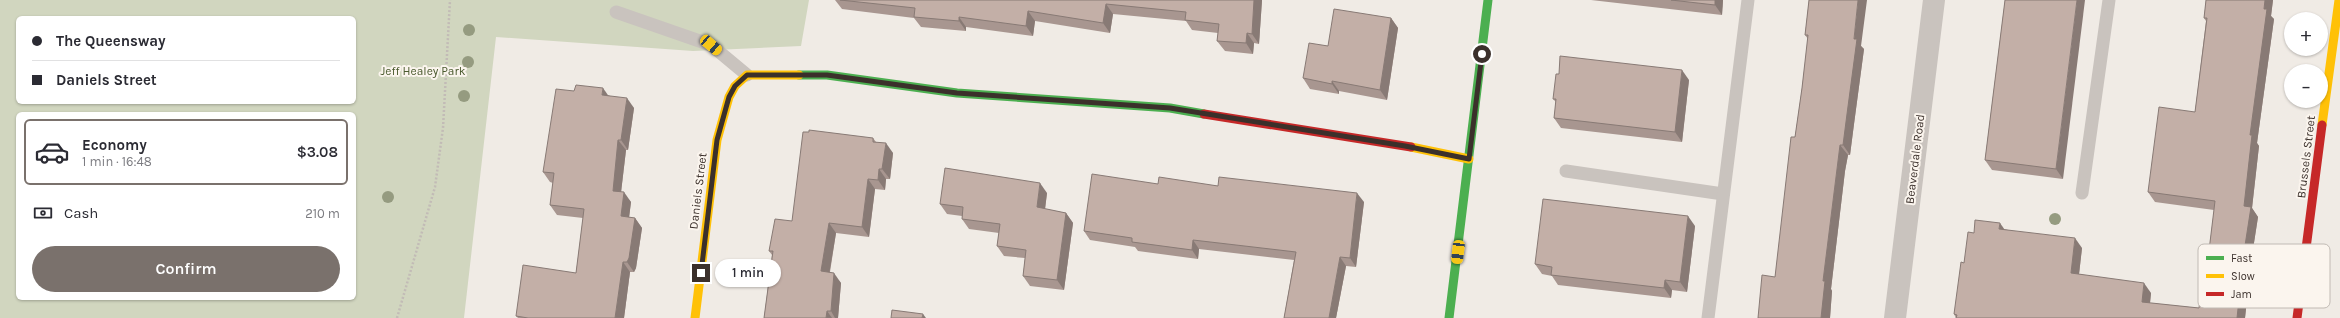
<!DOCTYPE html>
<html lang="en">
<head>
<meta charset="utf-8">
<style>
  body { margin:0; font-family:Karla,sans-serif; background:#f7f7f7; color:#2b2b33; height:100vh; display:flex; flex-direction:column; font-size:15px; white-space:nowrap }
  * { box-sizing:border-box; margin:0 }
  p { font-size:13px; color:#7c7c81 }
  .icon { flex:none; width:22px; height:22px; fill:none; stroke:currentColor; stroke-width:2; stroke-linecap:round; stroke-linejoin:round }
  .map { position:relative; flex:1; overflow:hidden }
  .side { position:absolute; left:16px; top:112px; width:340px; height:188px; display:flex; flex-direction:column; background:#fff; border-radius:6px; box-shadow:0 1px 3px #0004 }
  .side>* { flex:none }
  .hud { position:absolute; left:16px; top:16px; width:340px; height:88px; border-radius:6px; box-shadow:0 1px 3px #0004; display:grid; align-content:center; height:88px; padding:0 16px; background:#fff }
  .buttons { position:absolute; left:2284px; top:12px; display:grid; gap:8px }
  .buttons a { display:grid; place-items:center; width:44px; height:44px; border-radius:50%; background:#fff; box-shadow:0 1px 3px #0004; font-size:20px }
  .end { position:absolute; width:18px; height:18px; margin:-9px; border:5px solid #3b302b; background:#fff; box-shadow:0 0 0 2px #fff }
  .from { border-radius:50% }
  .bubble { position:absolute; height:28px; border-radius:14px; background:#fff; box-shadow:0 1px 3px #0004; font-size:13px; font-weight:600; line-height:28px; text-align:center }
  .car { position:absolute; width:12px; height:24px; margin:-12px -6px; border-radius:5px; box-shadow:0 0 3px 1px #0007; background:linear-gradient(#f5c518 24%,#345 0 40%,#f5c518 0 76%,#345 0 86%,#f5c518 0) }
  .hud b { display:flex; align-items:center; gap:14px; height:38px; font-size:15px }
  .hud b+b { border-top:1px solid #e1e1e2 }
  .hud i { width:10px; height:10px; background:#2b2b33 }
  ul { padding:7px 0 0; list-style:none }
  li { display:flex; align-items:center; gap:12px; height:66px; margin:0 8px 6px; padding:0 8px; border:2px solid transparent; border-radius:6px }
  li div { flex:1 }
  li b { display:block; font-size:15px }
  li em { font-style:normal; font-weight:600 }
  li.current { border-color:#7a716c }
  li>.icon { width:36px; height:36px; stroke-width:1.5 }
  .pay { display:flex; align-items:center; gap:10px; height:44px; padding:0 16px; font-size:15px }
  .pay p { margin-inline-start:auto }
  .action { display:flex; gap:8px; margin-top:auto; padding:8px 16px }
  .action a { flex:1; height:46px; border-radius:24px; background:#7a716c; color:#fff; font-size:16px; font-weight:600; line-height:46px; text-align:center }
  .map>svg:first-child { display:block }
  .green { fill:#d1d6bf; fill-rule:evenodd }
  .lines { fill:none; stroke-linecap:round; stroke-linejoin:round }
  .path { stroke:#c2bbb6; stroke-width:2.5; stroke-dasharray:2 2; stroke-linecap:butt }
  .lane { stroke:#c9c3be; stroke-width:13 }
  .street { stroke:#c9c3be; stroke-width:22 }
  .fast { stroke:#4caf50; stroke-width:9 }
  .slow { stroke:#ffc107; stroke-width:9 }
  .jam { stroke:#c62828; stroke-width:9 }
  .tree { fill:#959b80 }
  .wall { fill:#a89690 }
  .shaded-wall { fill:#887a75 }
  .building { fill:#c3afa7; stroke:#887a75 }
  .route { stroke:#3b302b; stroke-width:5 }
  .labels { text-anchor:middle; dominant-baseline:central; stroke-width:4; stroke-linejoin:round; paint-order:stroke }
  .park-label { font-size:12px; fill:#4a5a2e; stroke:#fbf5ee }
  .street-label { font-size:12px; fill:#3b302b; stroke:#fbf5ee }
  .key { fill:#fbf5ee; stroke:#c1bab4; stroke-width:1 }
  .key-label { font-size:11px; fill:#3b302b }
</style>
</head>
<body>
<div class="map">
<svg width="2340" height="318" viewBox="0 0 2340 318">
  <rect width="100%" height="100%" fill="#f0ebe5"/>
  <path class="green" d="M0 0H809L801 46 693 51 496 37 464 318H0ZM18 18H354V102H18ZM18 114H354V298H18Z"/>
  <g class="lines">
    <polyline class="path" points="397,318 435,187 443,128 450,0"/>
    <g class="lane">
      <polyline points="616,12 711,45 747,75"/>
      <polyline points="1566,171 1723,194"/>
      <polyline points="2082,193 2109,0"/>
      <polyline points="1708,318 1748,0"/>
    </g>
    <polyline class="street" points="1895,318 1934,0"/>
    <g class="fast">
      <polyline points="799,75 827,75 957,93 1170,108 1204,114"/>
      <polyline points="1449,318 1488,0"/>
    </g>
    <g class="slow">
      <polyline points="2322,125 2339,0"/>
      <polyline points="1411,147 1469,159"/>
      <polyline points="695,318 717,140 729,97 735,86 747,75 799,75"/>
    </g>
    <g class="jam">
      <polyline points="1204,114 1411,147"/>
      <polyline points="2297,318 2322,125"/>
    </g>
  </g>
  <g class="tree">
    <circle cx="469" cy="30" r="6"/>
    <circle cx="468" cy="62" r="6"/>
    <circle cx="464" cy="96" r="6"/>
    <circle cx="388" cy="197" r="6"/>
    <circle cx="2055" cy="219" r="6"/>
  </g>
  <g class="wall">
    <polygon points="835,0 1262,0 1259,44 1254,43 1253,54 1225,51 1217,41 1218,33 1192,30 1186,21 1113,14 1110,33 1035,21 1033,36 966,27 966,31 921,27 914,18 842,9"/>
    <polygon points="1591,0 1723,0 1722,15"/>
    <polygon points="1809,0 1861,46 1864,49 1854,124 1850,155 1848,155 1845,171 1831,289 1832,291 1830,318 1758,318 1775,277 1802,88 1808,39 1805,35"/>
    <polygon points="2005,0 2063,179 1992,170 1985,160"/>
    <polygon points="2206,0 2273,0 2271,16 2274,19 2257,143 2259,146 2252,208 2258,217 2251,262 2245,318 1956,318 1954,314 1964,263 1974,233 2004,229 2082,248 2079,274 2151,293 2150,303 2199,308 2204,292 2214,210 2155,202 2148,192 2195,112 2206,21 2204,18"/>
    <polygon points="1391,18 1398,28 1387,100 1339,91 1339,94 1310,89 1303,78 1328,46"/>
    <polygon points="1689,80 1682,142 1561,128 1554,118 1556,102 1553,99"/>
    <polygon points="608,95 634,108 628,150 626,150 621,192 631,202 629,217 635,218 642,228 636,268 634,272 630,272 624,318 518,318 516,316 576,273 583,218 557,215 550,205 553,183 550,182 543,172"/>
    <polygon points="873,138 876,142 893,153 890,179 886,179 885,190 875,189 869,237 836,233 830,272 841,283 838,318 764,318 772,255 769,251 792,221"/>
    <polygon points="1158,184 1218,186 1364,202 1356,267 1346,266 1336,318 1284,318 1294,260 1199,249 1198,259 1138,251 1135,247 1090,240 1084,231"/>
    <polygon points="1047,193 1045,209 1066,213 1073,223 1064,290 1030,286 1023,276 1025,258 1004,256 997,246 999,233 969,229 962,219 962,216 947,214 940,204"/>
    <polygon points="1695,226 1687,292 1672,290 1671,298 1558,285 1552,276 1542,274 1535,264"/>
  </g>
  <g class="shaded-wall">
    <polygon points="1254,0 1262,0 1259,44 1252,34"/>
    <polygon points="1715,0 1723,0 1722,15 1715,5"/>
    <polygon points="1858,0 1867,0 1861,46 1864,49 1854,124 1850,155 1843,145"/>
    <polygon points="2077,0 2085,0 2063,179 2056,169"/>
    <polygon points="2265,0 2273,0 2271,16 2274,19 2257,143 2259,146 2252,208 2258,217 2251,262 2245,318 2237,318 2244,206 2250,135"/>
    <polygon points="1106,4 1113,14 1110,33 1103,23"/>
    <polygon points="1028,11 1035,21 1033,36 1026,26"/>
    <polygon points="959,17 966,27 966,31 959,21"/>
    <polygon points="1391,18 1398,28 1387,100 1380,90"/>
    <polygon points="1247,33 1254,43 1253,54 1246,43"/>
    <polygon points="1682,70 1689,80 1682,142 1675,132"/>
    <polygon points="1332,81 1339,91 1339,94 1332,84"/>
    <polygon points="603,88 610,98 602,95"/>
    <polygon points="627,98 634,108 628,150 621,140"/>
    <polygon points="618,140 626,150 620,201 613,191"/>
    <polygon points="886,143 893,153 890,179 882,169"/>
    <polygon points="1840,145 1848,155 1845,171 1831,289 1832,291 1830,318 1821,318 1823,281"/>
    <polygon points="879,169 886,179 885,190 878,180"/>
    <polygon points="868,179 875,189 869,237 862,227"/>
    <polygon points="1040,183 1047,193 1044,217 1037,207"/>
    <polygon points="624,192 631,202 628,226 621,216"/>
    <polygon points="1357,193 1364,202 1356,267 1350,258"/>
    <polygon points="1066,213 1073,223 1064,290 1057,280"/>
    <polygon points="1688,216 1695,226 1687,292 1680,282"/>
    <polygon points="635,218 642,228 636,268 634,272 627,262"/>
    <polygon points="829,223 836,233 828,281 821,271"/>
    <polygon points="2000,223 2007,233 1999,229"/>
    <polygon points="2075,238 2082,248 2078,283 2071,273"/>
    <polygon points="1193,240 1199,249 1198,259 1192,250"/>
    <polygon points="1340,257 1346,266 1336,318 1329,318"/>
    <polygon points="623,262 630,272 624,318 615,318"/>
    <polygon points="834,273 841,283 838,318 835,318 831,311"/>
    <polygon points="1665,280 1672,290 1671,298 1664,288"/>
    <polygon points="2144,283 2151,293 2149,312 2142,302"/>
    <polygon points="827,311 832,318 826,318"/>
    <polygon points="923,314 926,318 922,318"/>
  </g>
  <g class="building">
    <polygon points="840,0 1254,0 1252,34 1247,33 1246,43 1217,41 1219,24 1185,20 1186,12 1106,4 1103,23 1028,11 1026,26 959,17 959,21 914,17 915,8"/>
    <polygon points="1671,0 1715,0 1715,5"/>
    <polygon points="1809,0 1858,0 1854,39 1857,39 1847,114 1843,145 1840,145 1823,281 1825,281 1821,318 1758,318 1762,275 1775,277 1791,137 1795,137 1802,88 1808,35 1805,35"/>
    <polygon points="2005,0 2077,0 2056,169 1985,160"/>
    <polygon points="2206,0 2265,0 2264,9 2267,9 2250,135 2252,135 2244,206 2251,207 2244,252 2237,318 1956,318 1957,315 1954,314 1961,262 1964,263 1968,232 1974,233 1975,220 2000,223 1999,229 2075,238 2071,273 2144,283 2142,302 2199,308 2201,292 2204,292 2215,201 2148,192 2159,107 2195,112 2207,18 2204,18"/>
    <polygon points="1334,9 1391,18 1380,90 1332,81 1332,84 1303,78 1309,43 1328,46"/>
    <polygon points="1560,56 1682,70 1675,132 1554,118 1556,99 1553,99 1556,74 1559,74"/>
    <polygon points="576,85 603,88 602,95 627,98 621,140 618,140 613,191 624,192 621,216 635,218 629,258 627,262 623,262 615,318 528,318 516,316 523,265 576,273 584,209 550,205 554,173 543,172 556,89 574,91"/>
    <polygon points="809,130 873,138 873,142 886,143 882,169 879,169 878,180 868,179 862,227 829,223 821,271 834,273 831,311 827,311 826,318 764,318 773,251 769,251 775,219 792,221 803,132 809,132"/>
    <polygon points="945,168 1040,183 1037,207 1066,213 1057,280 1023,276 1026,250 997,246 1000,224 962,219 963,207 940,204"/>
    <polygon points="1092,174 1158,184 1159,177 1218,186 1219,177 1357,193 1350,258 1340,257 1329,318 1284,318 1296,252 1193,240 1192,250 1132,242 1132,238 1084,231"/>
    <polygon points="1543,199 1688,216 1680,282 1665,280 1664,288 1551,275 1552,267 1535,264"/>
    <polygon points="892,310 923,314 922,318 891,318"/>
  </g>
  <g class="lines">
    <polyline class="route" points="701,273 717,140 729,97 735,86 747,75 827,75 957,93 1170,108 1405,146 1469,159 1482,54"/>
  </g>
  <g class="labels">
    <g class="park-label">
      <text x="423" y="71">Jeff Healey Park</text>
    </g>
    <g class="street-label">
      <text transform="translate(2306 157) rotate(-83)">Brussels Street</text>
      <text transform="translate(1915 159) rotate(-83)">Beaverdale Road</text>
      <text transform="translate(698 191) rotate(-83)">Daniels Street</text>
    </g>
  </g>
  <rect x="2198" y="244" width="132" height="64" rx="6" class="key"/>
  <rect x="2206" y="256" width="18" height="4" fill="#4caf50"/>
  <rect x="2206" y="274" width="18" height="4" fill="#ffc107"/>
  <rect x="2206" y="292" width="18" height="4" fill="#c62828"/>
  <g class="key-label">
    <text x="2231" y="262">Fast</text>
    <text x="2231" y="280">Slow</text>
    <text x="2231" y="298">Jam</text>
  </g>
</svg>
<div class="buttons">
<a>+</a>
<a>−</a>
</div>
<i class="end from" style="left:1482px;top:54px"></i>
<i class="end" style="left:701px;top:273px"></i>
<div class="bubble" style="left:715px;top:259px;width:66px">1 min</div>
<i class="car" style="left:711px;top:45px;rotate:130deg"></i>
<i class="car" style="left:1458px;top:252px;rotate:187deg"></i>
<div class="hud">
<b><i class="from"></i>The Queensway</b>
<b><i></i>Daniels Street</b>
</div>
<section class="side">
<ul>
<li class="current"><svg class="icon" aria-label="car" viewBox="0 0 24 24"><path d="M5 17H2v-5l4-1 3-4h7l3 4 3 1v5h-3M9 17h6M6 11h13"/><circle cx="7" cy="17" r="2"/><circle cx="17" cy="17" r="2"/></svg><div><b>Economy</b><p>1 min · 16:48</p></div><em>$3.08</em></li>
</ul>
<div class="pay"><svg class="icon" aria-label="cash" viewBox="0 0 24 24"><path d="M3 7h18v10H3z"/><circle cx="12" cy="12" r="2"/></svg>Cash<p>210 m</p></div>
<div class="action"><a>Confirm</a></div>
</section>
</div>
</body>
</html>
